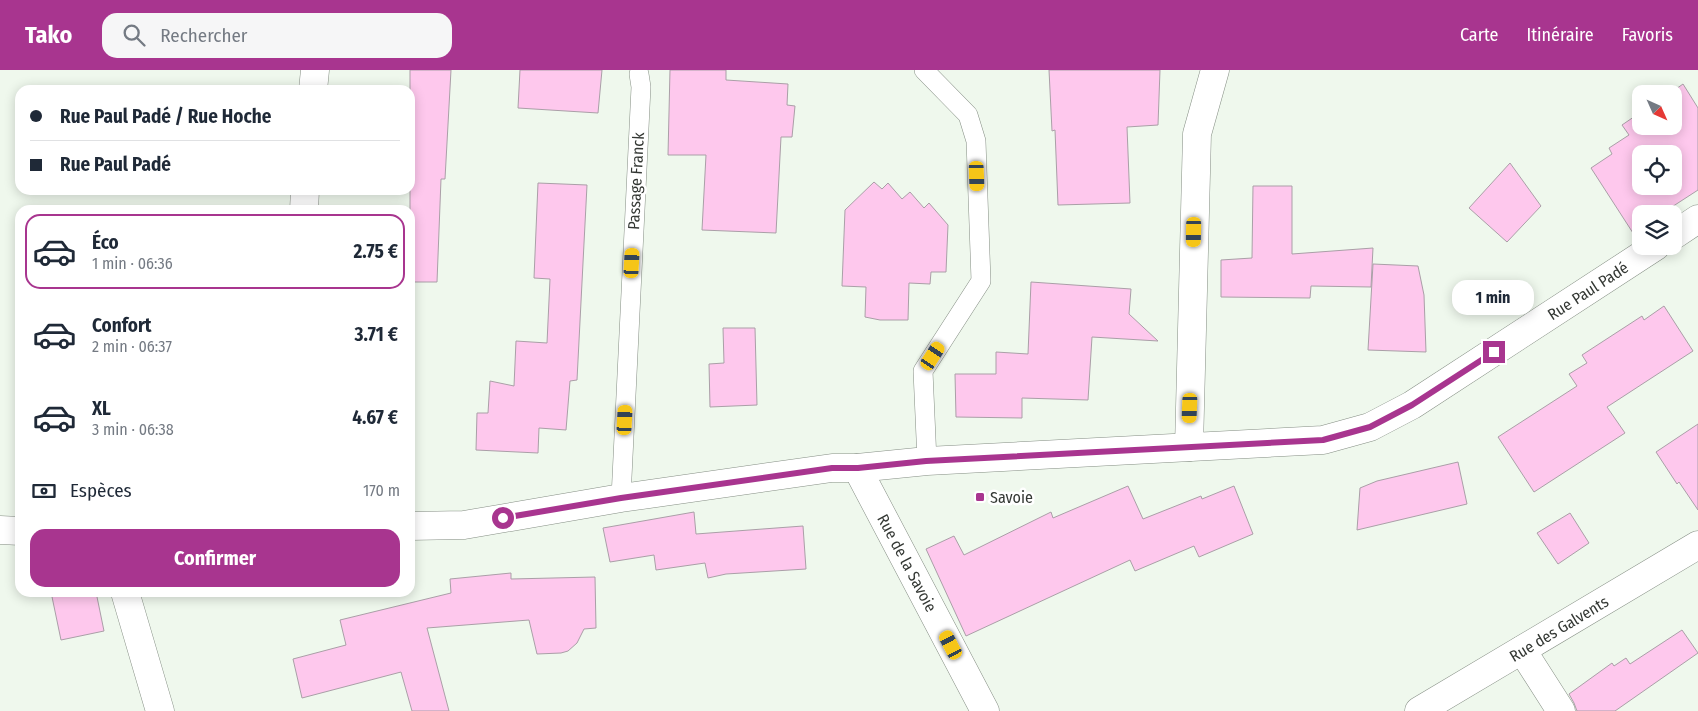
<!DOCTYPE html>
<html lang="fr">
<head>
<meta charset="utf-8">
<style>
  body { margin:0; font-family:"Fira Sans Condensed",sans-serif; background:#f6f6f7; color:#1f2937; height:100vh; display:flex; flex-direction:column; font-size:19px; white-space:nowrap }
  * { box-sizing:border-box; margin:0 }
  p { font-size:16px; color:#747a83 }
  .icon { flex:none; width:28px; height:28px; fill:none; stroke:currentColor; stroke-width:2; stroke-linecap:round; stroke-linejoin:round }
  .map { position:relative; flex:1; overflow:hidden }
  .panel { position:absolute; left:15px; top:135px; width:400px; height:392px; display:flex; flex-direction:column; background:#fff; border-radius:15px; box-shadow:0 2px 12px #0003 }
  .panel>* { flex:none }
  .banner { position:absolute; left:15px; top:15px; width:400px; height:110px; border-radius:15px; box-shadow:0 2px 12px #0003; display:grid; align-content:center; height:110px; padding:0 15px; background:#fff }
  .needle { width:32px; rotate:135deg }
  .tools { position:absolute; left:1632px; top:15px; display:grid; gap:10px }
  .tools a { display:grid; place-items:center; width:50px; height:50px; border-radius:10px; background:#fff; box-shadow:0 2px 12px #0003; font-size:25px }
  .end { position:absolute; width:22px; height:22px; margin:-11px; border:6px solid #a8358f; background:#fff; box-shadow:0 0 0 2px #fff }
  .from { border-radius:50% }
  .bubble { position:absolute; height:35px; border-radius:15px; background:#fff; box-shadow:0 2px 12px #0003; font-size:16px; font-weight:700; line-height:35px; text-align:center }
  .car { position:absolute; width:15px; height:30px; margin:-15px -8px; border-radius:6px; box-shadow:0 0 4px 1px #0007; background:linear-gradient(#f5c518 24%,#345 0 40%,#f5c518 0 76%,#345 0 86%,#f5c518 0) }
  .banner b { display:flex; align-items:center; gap:18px; height:48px; font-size:19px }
  .banner b+b { border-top:1px solid #e0e1e3 }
  .banner i { width:12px; height:12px; background:#1f2937 }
  ul { padding:9px 0 0; list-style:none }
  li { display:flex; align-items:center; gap:15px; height:75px; margin:0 10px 8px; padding:0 5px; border:2px solid transparent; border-radius:15px }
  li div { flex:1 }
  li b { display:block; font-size:19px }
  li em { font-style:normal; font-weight:700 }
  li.selected { border-color:#a8358f }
  li>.icon { width:45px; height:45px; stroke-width:1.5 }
  .pay { display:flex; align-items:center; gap:12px; height:55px; padding:0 15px; font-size:19px }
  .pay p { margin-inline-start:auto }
  .action { display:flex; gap:10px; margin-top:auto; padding:10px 15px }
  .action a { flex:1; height:58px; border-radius:15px; background:#a8358f; color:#fff; font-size:20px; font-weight:700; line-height:58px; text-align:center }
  header { display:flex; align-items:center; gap:30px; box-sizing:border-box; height:70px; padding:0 25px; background:#a8358f; color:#fff }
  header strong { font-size:24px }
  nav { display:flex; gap:28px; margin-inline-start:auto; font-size:18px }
  .search { width:350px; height:45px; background:#f6f6f7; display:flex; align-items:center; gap:12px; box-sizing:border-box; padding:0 18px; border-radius:15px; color:#747a83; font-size:19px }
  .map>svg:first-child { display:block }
  .building { fill:#fec8ed; stroke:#aa9fa7; fill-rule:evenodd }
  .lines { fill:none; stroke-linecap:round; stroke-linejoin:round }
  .service-casing { stroke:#858e84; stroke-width:20 }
  .pedestrian-casing { stroke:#858e84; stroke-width:29 }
  .minor-casing { stroke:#858e84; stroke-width:29 }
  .service { stroke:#fff; stroke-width:19 }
  .pedestrian { stroke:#fff; stroke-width:28 }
  .minor { stroke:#fff; stroke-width:28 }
  .route { stroke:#a8358f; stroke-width:6 }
  .poi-dot { fill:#a8358f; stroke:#fff; stroke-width:2 }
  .labels { text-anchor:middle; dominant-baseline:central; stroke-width:5; stroke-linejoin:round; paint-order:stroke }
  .street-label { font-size:16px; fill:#343834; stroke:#fff }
  .poi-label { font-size:16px; fill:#343834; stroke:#fff; text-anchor:start }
</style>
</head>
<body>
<header>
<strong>Tako</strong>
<div class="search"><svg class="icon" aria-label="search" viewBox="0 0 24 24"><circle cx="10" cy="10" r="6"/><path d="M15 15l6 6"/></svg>Rechercher</div>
<nav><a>Carte</a><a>Itinéraire</a><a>Favoris</a></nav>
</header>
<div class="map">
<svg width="1698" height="641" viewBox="0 0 1698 641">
  <rect width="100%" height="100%" fill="#eff8ed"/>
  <g class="building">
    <polygon points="410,0 451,0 445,109 441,109 437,212 410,212"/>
    <polygon points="520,0 602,0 598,43 518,38"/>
    <polygon points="670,0 726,0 726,10 788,14 787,35 795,36 792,67 781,67 776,163 702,160 706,85 668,85"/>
    <polygon points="1049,0 1160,0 1158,55 1127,57 1130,133 1058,135 1055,60 1052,61"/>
    <path d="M1683 14 1698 38V120L1661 144H1641V157L1633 163 1591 98 1612 84 1609 78 1629 65 1622 55 1641 42V56H1674V24H1669ZM1641 84H1674V116H1641Z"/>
    <polygon points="1510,93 1541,136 1507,172 1469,138"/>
    <polygon points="874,112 882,119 888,113 902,129 910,122 924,138 929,133 948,155 946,202 931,202 930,214 909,213 908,250 880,250 865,247 866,217 842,216 845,140"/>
    <polygon points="538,113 587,115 577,310 570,311 566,360 539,358 538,383 476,380 477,343 488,343 490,311 514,316 516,271 547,273 550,209 534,208"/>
    <polygon points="1253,116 1292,116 1292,184 1373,178 1371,217 1311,216 1310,228 1221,227 1221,190 1252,188"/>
    <polygon points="1373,194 1418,196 1424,225 1426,282 1368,280"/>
    <polygon points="1031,212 1131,219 1129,244 1158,271 1092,267 1088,330 1022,328 1022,348 956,347 955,304 996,304 996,282 1028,284"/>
    <polygon points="1664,236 1693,281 1607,337 1625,363 1534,422 1498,367 1577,316 1569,304 1587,293 1582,285 1642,246 1644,250"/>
    <polygon points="723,258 755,258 757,335 710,337 709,294 724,293"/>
    <polygon points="1698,354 1698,440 1679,412 1677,414 1656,382"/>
    <polygon points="1458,392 1467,434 1357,460 1360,418 1377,411"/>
    <polygon points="1128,416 1143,449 1201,426 1202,429 1234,416 1253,464 1199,487 1194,476 1135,501 1130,490 966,566 926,479 954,466 964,485 1051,442 1053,448"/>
    <polygon points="694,442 696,464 803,456 806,499 726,504 708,508 705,493 656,500 654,485 610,492 603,458"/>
    <polygon points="1570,443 1589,473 1558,494 1537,463"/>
    <polygon points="511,503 511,509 595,507 596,558 584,559 577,573 568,581 561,583 537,584 529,550 427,558 449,641 412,641 401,602 302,628 293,589 346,575 340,550 451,523 450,509"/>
    <polygon points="51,522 96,522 104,561 61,570"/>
    <polygon points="1682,560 1698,583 1615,641 1577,641 1574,633 1569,624 1612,593 1614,596 1626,588 1630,594"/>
  </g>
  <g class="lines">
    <g class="service-casing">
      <g id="service">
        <polyline points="924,0 968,45 976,71 981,211 923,301 927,391"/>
        <polyline points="621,428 641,17 639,4"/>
      </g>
    </g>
    <g class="pedestrian-casing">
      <polyline id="pedestrian" points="1522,580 1561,641"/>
    </g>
    <g class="minor-casing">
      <g id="minor">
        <polyline points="313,20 315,0"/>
        <polyline points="304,140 305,120"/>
        <polyline points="1674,165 1698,149"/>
        <polyline points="1189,377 1197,64 1215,0"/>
        <polyline points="857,398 985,641"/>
        <polyline points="410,456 464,455 621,428 832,398 857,398 927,391 1323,370 1370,357 1412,335 1656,176"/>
        <polyline points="0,460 20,461"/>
        <polyline points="125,522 160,641"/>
        <polyline points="1419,641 1698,475"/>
      </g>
    </g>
    <use href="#service" class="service"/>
    <use href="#pedestrian" class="pedestrian"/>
    <use href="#minor" class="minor"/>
  </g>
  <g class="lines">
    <polyline class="route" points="503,448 621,428 832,398 858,398 926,391 1323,370 1370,357 1412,335 1494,282"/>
  </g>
  <rect class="poi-dot" x="975" y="422" width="10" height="10" rx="2.5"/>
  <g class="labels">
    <g class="street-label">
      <text transform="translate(636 111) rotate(-87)">Passage Franck</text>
      <text transform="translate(1588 221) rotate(-33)">Rue Paul Padé</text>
      <text transform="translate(907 493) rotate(62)">Rue de la Savoie</text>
      <text transform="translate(1559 559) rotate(-31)">Rue des Galvents</text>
    </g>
    <g class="poi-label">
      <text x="990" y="427">Savoie</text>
    </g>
  </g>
</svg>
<div class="tools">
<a><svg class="needle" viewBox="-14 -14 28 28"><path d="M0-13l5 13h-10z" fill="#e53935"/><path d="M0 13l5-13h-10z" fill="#747a83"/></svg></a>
<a><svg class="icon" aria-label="locate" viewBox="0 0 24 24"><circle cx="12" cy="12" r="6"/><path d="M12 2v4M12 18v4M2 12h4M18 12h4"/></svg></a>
<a><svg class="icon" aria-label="layers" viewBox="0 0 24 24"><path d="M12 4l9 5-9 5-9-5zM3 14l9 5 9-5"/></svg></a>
</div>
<i class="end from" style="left:503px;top:448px"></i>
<i class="end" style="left:1494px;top:282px"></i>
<div class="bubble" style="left:1452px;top:210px;width:82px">1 min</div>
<i class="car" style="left:977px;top:106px;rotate:178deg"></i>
<i class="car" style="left:1194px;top:162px;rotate:181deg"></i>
<i class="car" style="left:632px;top:193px;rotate:3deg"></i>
<i class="car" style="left:933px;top:286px;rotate:33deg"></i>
<i class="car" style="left:1190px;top:338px;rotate:182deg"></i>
<i class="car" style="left:625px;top:350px;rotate:3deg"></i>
<i class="car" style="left:951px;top:575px;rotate:332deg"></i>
<div class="banner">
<b><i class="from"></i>Rue Paul Padé / Rue Hoche</b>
<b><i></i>Rue Paul Padé</b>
</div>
<section class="panel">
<ul>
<li class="selected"><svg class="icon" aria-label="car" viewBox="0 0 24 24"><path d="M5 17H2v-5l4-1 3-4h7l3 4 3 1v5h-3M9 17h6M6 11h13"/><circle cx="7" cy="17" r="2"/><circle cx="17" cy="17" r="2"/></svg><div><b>Éco</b><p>1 min · 06:36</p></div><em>2.75 €</em></li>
<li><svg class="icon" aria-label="car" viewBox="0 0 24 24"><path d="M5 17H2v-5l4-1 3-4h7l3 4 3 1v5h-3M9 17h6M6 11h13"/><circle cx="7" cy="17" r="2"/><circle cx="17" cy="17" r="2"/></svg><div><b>Confort</b><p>2 min · 06:37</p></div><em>3.71 €</em></li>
<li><svg class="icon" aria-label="car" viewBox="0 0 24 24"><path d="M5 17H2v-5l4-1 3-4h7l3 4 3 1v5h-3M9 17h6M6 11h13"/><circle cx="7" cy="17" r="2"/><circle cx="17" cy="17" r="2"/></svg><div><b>XL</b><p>3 min · 06:38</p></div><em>4.67 €</em></li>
</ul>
<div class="pay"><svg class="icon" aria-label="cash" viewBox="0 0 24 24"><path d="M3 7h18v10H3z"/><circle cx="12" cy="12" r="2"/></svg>Espèces<p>170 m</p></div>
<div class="action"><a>Confirmer</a></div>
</section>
</div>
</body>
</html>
